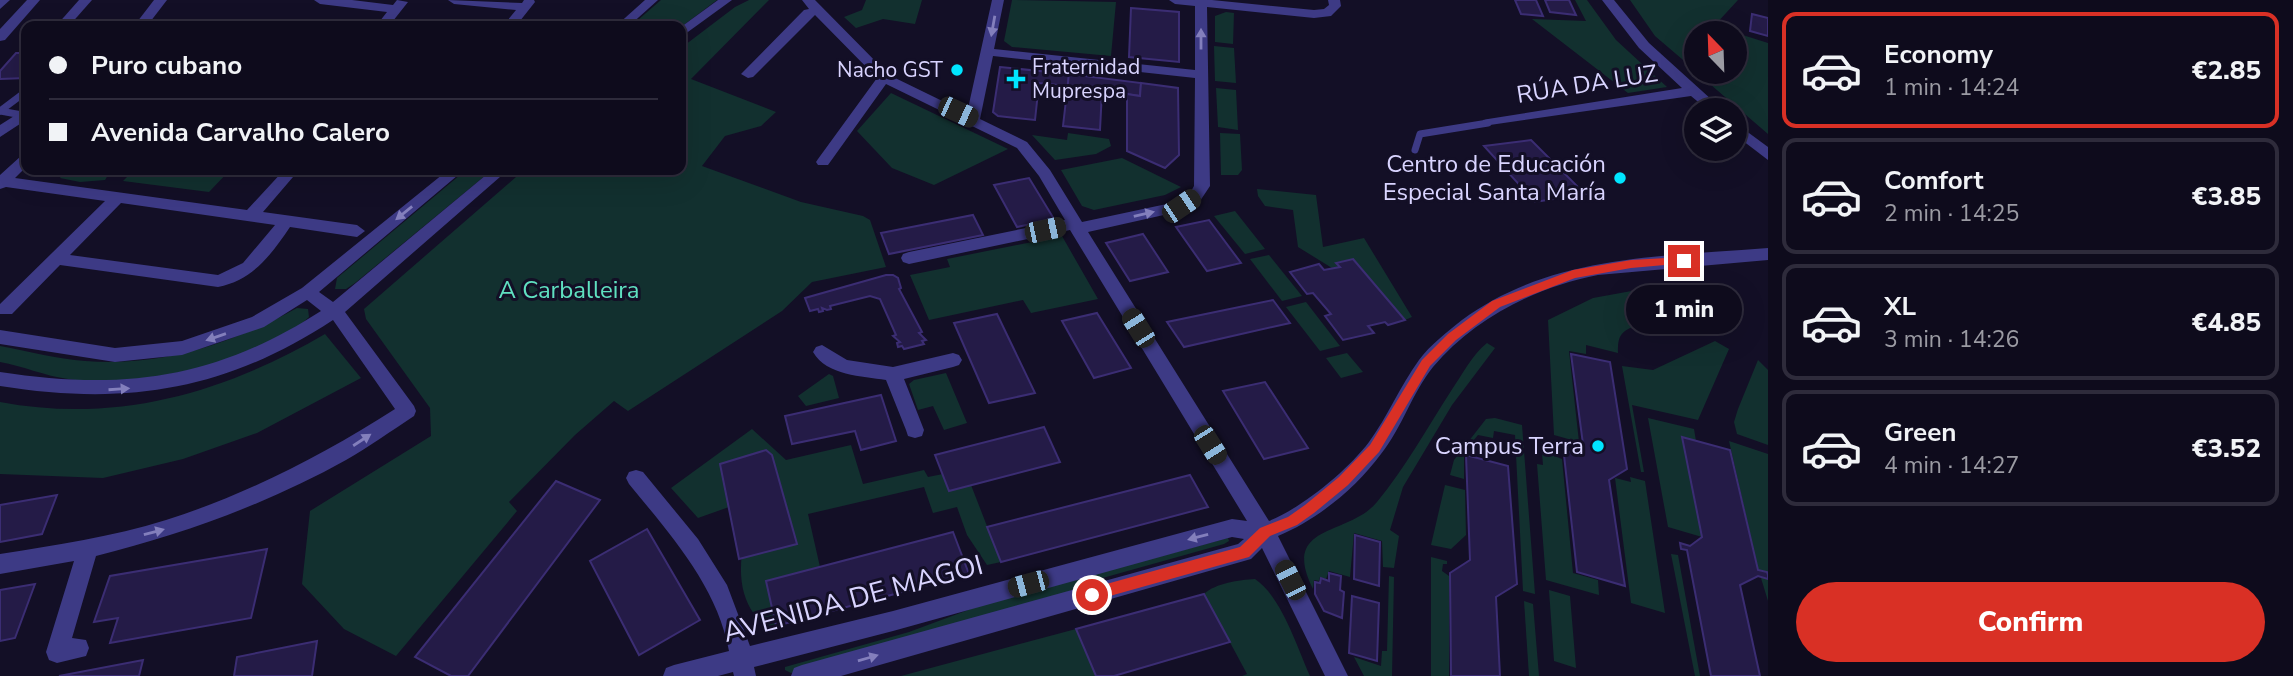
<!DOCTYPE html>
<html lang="en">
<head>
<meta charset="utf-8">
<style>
  body { margin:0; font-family:"Nunito Sans",sans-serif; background:#1c1929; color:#f1f3f6; height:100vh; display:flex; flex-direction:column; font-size:26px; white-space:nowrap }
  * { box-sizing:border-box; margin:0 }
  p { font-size:23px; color:#9b9ba3 }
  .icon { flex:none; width:38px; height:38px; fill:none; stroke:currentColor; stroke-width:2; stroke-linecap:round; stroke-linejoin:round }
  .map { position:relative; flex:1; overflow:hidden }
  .details { display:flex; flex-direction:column; background:#0e0b1c; width:525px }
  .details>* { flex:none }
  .guide { position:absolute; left:21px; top:21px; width:665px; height:154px; border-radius:14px; box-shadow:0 7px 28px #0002,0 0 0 2px #2e2b3b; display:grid; align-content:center; height:154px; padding:0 28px; background:#0e0b1c }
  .needle { width:46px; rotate:337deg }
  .fabs { position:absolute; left:1684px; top:21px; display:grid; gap:14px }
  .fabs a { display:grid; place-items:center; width:63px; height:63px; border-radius:50%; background:#0e0b1c; box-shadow:0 7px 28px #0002,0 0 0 2px #2e2b3b; font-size:35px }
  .end { position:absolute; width:32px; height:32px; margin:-16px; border:9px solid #d93025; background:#fff; box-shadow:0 0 0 4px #fff }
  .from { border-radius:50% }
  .bubble { position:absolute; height:49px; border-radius:24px; background:#0e0b1c; box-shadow:0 7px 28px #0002,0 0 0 2px #2e2b3b; font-size:23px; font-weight:800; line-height:49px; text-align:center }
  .car { position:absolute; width:21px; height:42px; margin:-21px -10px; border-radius:9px; box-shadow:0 0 5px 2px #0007; background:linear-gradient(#222 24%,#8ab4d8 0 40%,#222 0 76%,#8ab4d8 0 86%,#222 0) }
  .guide b { display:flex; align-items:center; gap:24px; height:66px; font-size:26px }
  .guide b+b { border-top:2px solid #2e2b3b }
  .guide i { width:18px; height:18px; background:#f1f3f6 }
  ul { padding:12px 0 0; list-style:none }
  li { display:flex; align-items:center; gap:21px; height:116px; margin:0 14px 10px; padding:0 14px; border:4px solid #2e2b3b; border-radius:14px }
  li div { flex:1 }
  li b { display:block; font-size:26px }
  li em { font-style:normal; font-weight:800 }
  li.selected { border-color:#d93025 }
  li>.icon { width:63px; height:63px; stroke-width:1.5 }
  .cta { display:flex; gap:14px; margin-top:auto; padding:14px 28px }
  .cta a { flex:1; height:80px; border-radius:42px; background:#d93025; color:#fff; font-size:28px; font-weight:800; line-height:80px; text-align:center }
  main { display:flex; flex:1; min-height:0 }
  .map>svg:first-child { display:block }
  .green { fill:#12302f }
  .building { fill:#241b47; stroke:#3b2d73; stroke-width:2 }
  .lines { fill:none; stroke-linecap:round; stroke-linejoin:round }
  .service { stroke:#3d3a85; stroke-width:7 }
  .minor { fill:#3d3a85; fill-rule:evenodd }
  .oneway { fill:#837fbc }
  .route { fill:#d93025 }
  .poi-dot { fill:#00e5ff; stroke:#130f26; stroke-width:2.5 }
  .labels { text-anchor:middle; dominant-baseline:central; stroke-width:6; stroke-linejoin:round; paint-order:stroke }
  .far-poi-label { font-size:21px; fill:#d9d4ff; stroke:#130f26; text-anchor:start }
  .street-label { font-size:24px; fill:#d9d4ff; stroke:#130f26 }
  .poi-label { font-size:24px; fill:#d9d4ff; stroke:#130f26; text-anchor:end }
  .park-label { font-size:24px; fill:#5fe0c0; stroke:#130f26 }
  .near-street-label { font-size:28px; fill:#d9d4ff; stroke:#130f26 }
</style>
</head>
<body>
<main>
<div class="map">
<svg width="1768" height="676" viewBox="0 0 1768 676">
  <rect width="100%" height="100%" fill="#130f26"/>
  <g class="green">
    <polygon points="661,0 717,0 681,27 631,26"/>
    <polygon points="749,0 769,0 691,79 776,112 761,126 725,136 702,166 801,202 863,216 870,220 886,267 812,282 782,311 628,411 614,401 575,435 509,502 517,511 396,656 344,629 302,584 310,511 431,436 430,408 366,319 364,309 524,170 681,170 681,48 735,7"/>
    <polygon points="866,0 922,0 915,24 883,19 856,28 844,17 862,10"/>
    <polygon points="1012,0 1116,2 1111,56 1012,47 1004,41"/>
    <polygon points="1575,0 1587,0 1616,40 1667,87 1628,93 1532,19 1586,21"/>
    <polygon points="1630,0 1738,0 1714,26 1768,43 1768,134 1696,72 1734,72 1734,33 1696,33 1696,71 1655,36"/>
    <polygon points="1226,12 1234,13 1233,44 1215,42 1215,16"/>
    <polygon points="1214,46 1234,48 1236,83 1215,81"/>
    <polygon points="1216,88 1236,90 1238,130 1218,127"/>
    <polygon points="891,93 1008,149 934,185 892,168 857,131"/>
    <polygon points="1068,133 1109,139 1111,146 1096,154 1055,160 1032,135 1067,140"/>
    <polygon points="1220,133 1240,134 1242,170 1238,175 1221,175"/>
    <polygon points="1122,158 1181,187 1165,195 1094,210 1082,206 1061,170"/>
    <polygon points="66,170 111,170 105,180 80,182 60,178"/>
    <polygon points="134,170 230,170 209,192 123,181"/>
    <polygon points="466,170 492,170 355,283 346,289 335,289 337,278"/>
    <polygon points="1257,189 1316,195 1323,247 1364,238 1412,317 1405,320 1353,259 1337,262 1340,267 1332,268 1298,247 1293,210 1265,206 1258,196"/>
    <polygon points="1235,211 1265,249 1245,254 1214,216"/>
    <polygon points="1062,236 1098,299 1031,313 1023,300 929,320 910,275 950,267 947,259"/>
    <polygon points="1269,255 1302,296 1282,301 1250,259"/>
    <path d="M1637 290 1659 307 1686 318 1689 323 1630 328C1618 334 1618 341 1618 353L1586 345V354L1569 351 1579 442 1554 435 1548 320 1593 298Z"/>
    <polygon points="1306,302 1340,346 1320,351 1286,307"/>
    <path d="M297 308 308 309 309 317C261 363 133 389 68 379 45 376 23 366 0 362V346C28 351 57 359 85 361 162 367 231 344 297 308Z"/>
    <path d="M325 334 361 378 257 433 183 459 103 478 0 474V402C117 424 224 393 325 334Z"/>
    <polygon points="1715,341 1729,349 1698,420 1632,405 1644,472 1641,472 1622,366 1653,370"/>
    <path d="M1487 343 1495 348 1452 405 1403 487 1390 530 1399 536 1394 568 1383 567 1382 541 1354 533 1350 577 1329 571 1326 579 1320 577 1319 581 1314 580 1313 589C1280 523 1348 537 1377 502 1405 468 1427 428 1451 391 1462 375 1472 355 1487 343Z"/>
    <polygon points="1347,353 1363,372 1341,378 1326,358"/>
    <polygon points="1758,360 1768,370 1768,445 1737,434 1734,422 1738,409"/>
    <polygon points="946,373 967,423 944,430 933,406 918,410 909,384 914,380"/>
    <polygon points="829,374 833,376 839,398 806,406 798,396"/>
    <polygon points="1495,418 1522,425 1535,594 1523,591 1515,435 1494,431 1493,438 1478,435 1464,452 1464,479 1450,475 1454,460 1486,419"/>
    <polygon points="1648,418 1694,429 1696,441 1682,438 1702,537 1668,527"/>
    <path d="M752 429 786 460 851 445 863 484 924 470 928 477 943 474 971 485 1001 562 987 565 967 535 957 507 933 513 924 487 808 514 820 567 766 581 776 626C766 627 760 622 754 614 722 569 757 502 772 455L765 450 720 464 729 507 698 518 671 488Z"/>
    <polygon points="1729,441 1768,454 1768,601 1757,565"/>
    <polygon points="1541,442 1556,445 1557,457 1562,459 1573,573 1598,580 1599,595 1546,580 1537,464 1543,465"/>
    <polygon points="1630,477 1645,481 1665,613 1631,603 1615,478 1631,482"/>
    <polygon points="1445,485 1465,490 1466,535 1451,549 1431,545"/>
    <polygon points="1228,538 1229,541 1224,544 1099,579 1041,603 791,673 785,670 785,667 909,632 987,603"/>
    <polygon points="1671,554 1678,555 1700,676 1695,676"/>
    <polygon points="1431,557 1447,561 1447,564 1443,564 1442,571 1449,576 1449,676 1431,676"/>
    <polygon points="1389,576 1394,577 1392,676 1364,676 1354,657 1381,666 1382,651 1387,651"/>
    <path d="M1255 579C1281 596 1297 647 1310 676H1242L1247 674 1204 594C1216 583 1239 580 1255 579Z"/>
    <polygon points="1549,590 1570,596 1576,668 1554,661"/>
    <polygon points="1524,601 1533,604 1539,676 1529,676"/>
    <polygon points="1076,629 1096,676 901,676"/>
  </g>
  <g class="building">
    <polygon points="1515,0 1536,0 1543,16 1521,14"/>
    <polygon points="1545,0 1569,0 1576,15 1550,12"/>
    <polygon points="1131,8 1179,12 1179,62 1129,57"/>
    <polygon points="1752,14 1768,18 1768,36 1750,31"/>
    <polygon points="16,53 26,53 26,78 0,79 0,71"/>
    <polygon points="1000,67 1069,74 1068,86 1039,83 1035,120 998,116 993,112"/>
    <polygon points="1069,74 1141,83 1140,96 1102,91 1100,130 1063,126"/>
    <polygon points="1141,83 1178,88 1179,155 1165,168 1127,151 1127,94 1140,96"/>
    <polygon points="1531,140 1585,194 1535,202 1484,146"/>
    <polygon points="1029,178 1054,219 1017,227 994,185"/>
    <polygon points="973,215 983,235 889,254 881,233"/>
    <polygon points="1209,220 1241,263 1207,271 1176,227"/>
    <polygon points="1143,234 1168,272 1130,281 1106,243"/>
    <polygon points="1353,259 1405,320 1388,325 1385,322 1368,326 1374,333 1343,340 1325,316 1331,314 1313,293 1307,294 1290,272 1319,264 1324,270 1340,267 1336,263"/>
    <polygon points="886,275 893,275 898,278 901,288 899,289 922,332 919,333 926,340 922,341 924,344 904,349 902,346 898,347 897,343 900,342 893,336 896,335 880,299 870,296 830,306 831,309 827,310 822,308 823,311 819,312 818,309 810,311 805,298"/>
    <polygon points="1273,300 1290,323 1184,347 1167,322"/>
    <polygon points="1097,313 1131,368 1094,378 1062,321"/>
    <polygon points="997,314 1035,393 989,403 954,323"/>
    <polygon points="1571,354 1610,362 1627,469 1609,480 1625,586 1577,572 1564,455 1583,444"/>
    <polygon points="1265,382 1308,448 1264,459 1223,391"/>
    <polygon points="881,395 896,441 861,450 855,431 792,444 785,416"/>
    <polygon points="1044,427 1060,462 949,491 935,455"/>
    <polygon points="1682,437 1730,450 1758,570 1767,572 1768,575 1768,579 1758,576 1740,585 1760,676 1711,676 1687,550 1681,549 1680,543 1690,546 1702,537"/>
    <polygon points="766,450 772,455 797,544 739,559 720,464"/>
    <polygon points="1466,455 1508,466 1517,584 1496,597 1500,676 1451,676 1450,573 1470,560"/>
    <polygon points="1190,475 1208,507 1001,562 987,527"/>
    <polygon points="556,481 600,500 468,676 451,676 415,657"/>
    <polygon points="57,495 42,534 0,542 0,505"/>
    <polygon points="647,529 700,620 639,655 590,561"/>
    <polygon points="953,532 969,574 776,626 766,581"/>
    <polygon points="1355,535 1380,542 1379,586 1354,579"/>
    <polygon points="267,549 251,618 110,643 118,618 94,622 110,576"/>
    <polygon points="1329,573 1341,576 1340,590 1344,592 1342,618 1324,611 1315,594 1315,582 1320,583 1321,578 1329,581"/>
    <polygon points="35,584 15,638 0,641 0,590"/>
    <polygon points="1204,594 1230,642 1114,676 1096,676 1076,629"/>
    <polygon points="1352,596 1379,603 1377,661 1349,653"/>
    <polygon points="317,641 312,676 234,676 237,657"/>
    <polygon points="143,660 139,676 59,676"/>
  </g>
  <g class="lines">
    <g class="service">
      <polyline points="0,111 24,93"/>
      <polyline points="0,111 22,115"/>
      <polyline points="1415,150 1420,134 1488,123"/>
    </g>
    <g class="minor">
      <polygon points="0,0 10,0 0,9"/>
      <polygon points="27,0 40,0 5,40 0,41 0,29"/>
      <polygon points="79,0 92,0 69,26 56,26"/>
      <polygon points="154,0 167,0 147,26 134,26"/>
      <polygon points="314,0 352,0 393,5 397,0 408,2 389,26 376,26 387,12 320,4"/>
      <polygon points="448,0 522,3 524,0 534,0 535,2 516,26 503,26 516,10 454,4"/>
      <polygon points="645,0 658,0 629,26 616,26"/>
      <polygon points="718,0 732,0 681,37 681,27"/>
      <path d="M802 0H815L889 75 967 113 992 0H1004L994 49 1195 70V6L1175 4 1169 0H1212L1314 10 1324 9 1329 5 1328 0H1340L1341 6 1331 16 1314 18 1207 7 1210 186 1200 201 1186 210 1088 232 1269 521C1303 507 1347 471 1369 442 1388 416 1400 386 1419 360 1430 345 1447 332 1462 320 1551 254 1662 257 1768 248V260L1598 275C1536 287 1474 318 1433 367 1412 393 1402 428 1381 454 1356 488 1317 520 1278 536L1348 676H1325L1262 548 1251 559 1244 561 841 676H791L794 668 802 665 1238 544 1244 539 1232 537 893 631 754 667 756 676H734L733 672 718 676H663L666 668 674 665 729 651C717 586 670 534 629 484L626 478 629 472 636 470 643 472 698 539 727 585 750 646 893 611 1232 519 1247 521 1070 230 909 264 903 262 901 258 903 254 909 252 1065 220 1039 176 1017 148 886 84 828 165H818L816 162 818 159 877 78 815 15 753 77 748 78 741 74 804 10 809 9ZM993 56 1195 78 1194 186 1190 193 1176 202 1082 222 1050 170 1027 142 980 119Z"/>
      <polygon points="1602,0 1614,0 1649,43 1723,110 1708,110 1691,96 1483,126 1483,120 1488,119 1682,88 1639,48"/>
      <polygon points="22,111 26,112 26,120 0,137 0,125"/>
      <polygon points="1734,122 1768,147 1768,160 1734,134"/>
      <path d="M26 154V167L15 178 247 210 284 170H299L263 212 357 225 365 231 357 237 290 227C271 255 253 280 218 287L60 265 12 314H0V304L105 201 6 187 0 189V175L21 156ZM121 203 275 225 243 263 218 275 70 255Z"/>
      <path d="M448 170H464L319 292 333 302 492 170H508L345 312 414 406 416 411 414 416C391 431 369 447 346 460 267 504 183 534 96 556L72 638 86 640 89 648 86 656 57 663 49 660 46 652 74 561 0 574V554C56 545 112 537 166 520 248 494 323 455 395 409L333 320C225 391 126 406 0 386V372C123 391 215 379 321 311L307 300 264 327 182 355 115 362 0 344V330L115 348 182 341 252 317 302 288Z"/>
      <path d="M822 345 847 360 893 367 953 353 959 355 962 360 959 365 953 367 904 379 924 430 922 436 915 438 908 436 906 430 886 380C862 376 827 376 813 352L816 347Z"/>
    </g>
  </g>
  <defs><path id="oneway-solid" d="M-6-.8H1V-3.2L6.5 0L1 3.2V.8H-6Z" transform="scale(1.75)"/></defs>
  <g class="oneway">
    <use href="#oneway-solid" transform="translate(993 26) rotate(100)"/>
    <use href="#oneway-solid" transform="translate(1201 39) rotate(-90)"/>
    <use href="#oneway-solid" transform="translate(404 213) rotate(141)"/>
    <use href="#oneway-solid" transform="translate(1144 214) rotate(-13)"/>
    <use href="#oneway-solid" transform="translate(216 337) rotate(161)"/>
    <use href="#oneway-solid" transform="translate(119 389) rotate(-4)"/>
    <use href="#oneway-solid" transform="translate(362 440) rotate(-33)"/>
    <use href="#oneway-solid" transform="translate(154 532) rotate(-15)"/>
    <use href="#oneway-solid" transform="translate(1198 537) rotate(165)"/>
    <use href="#oneway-solid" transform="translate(868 658) rotate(-16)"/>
  </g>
  <polygon class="route" points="1684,257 1687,258 1687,263 1631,268 1575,278 1500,307 1456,340 1430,366 1379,452 1348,485 1314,513 1297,525 1270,536 1249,557 1092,601 1087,599 1087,590 1092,588 1240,547 1260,528 1288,517 1305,505 1339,477 1370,445 1422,360 1448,334 1492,301 1573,270 1631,260"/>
  <g class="poi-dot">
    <circle cx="957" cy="70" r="7"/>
    <path d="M1012.5 68.5h7v7h7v7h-7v7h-7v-7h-7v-7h7z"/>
    <circle cx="1620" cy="178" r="7"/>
    <circle cx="1598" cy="446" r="7"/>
  </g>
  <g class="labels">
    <g class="far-poi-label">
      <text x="1032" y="67">Fraternidad<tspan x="1032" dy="24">Muprespa</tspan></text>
      <text x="943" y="70" text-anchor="end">Nacho GST</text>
    </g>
    <g class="street-label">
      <text transform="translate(1587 84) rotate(-9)">RÚA DA LUZ</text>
    </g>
    <g class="poi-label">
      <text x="1606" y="164">Centro de Educación<tspan x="1606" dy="28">Especial Santa María</tspan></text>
      <text x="1584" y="446">Campus Terra</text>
    </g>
    <g class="park-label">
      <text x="569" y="290">A Carballeira</text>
    </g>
    <g class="near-street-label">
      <text transform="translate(853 599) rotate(-15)">AVENIDA DE MAGOI</text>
    </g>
  </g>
</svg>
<div class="fabs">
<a><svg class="needle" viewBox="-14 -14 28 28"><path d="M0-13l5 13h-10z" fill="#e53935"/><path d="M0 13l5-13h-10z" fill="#9b9ba3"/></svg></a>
<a><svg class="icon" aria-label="layers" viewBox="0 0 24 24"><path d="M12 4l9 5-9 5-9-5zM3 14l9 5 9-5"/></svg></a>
</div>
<i class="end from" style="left:1092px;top:595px"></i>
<i class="end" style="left:1684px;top:261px"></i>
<div class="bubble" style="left:1626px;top:285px;width:116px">1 min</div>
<i class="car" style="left:958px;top:112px;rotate:115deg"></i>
<i class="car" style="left:1181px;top:206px;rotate:56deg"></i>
<i class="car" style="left:1045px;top:230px;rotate:78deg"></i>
<i class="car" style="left:1138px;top:328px;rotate:328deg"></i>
<i class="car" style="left:1210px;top:445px;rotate:148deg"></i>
<i class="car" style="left:1290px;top:580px;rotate:333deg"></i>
<i class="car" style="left:1028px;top:584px;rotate:255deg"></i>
<div class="guide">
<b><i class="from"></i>Puro cubano</b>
<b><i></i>Avenida Carvalho Calero</b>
</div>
</div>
<section class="details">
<ul>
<li class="selected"><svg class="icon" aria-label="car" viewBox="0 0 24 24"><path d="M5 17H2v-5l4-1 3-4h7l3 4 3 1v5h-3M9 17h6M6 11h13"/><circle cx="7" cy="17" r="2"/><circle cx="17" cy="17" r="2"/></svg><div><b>Economy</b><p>1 min · 14:24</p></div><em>€2.85</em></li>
<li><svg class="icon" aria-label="car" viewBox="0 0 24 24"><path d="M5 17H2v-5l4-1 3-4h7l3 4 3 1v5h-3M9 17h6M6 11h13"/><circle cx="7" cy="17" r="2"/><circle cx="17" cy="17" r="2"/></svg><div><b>Comfort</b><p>2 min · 14:25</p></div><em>€3.85</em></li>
<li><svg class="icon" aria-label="car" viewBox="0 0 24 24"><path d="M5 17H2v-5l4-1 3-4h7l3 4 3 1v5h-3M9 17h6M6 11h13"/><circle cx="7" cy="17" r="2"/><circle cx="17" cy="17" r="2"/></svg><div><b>XL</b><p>3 min · 14:26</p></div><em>€4.85</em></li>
<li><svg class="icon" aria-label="car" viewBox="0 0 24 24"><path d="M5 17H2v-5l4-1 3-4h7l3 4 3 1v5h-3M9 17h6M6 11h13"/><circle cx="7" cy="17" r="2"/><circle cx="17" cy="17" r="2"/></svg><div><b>Green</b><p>4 min · 14:27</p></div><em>€3.52</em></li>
</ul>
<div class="cta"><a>Confirm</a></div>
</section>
</main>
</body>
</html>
